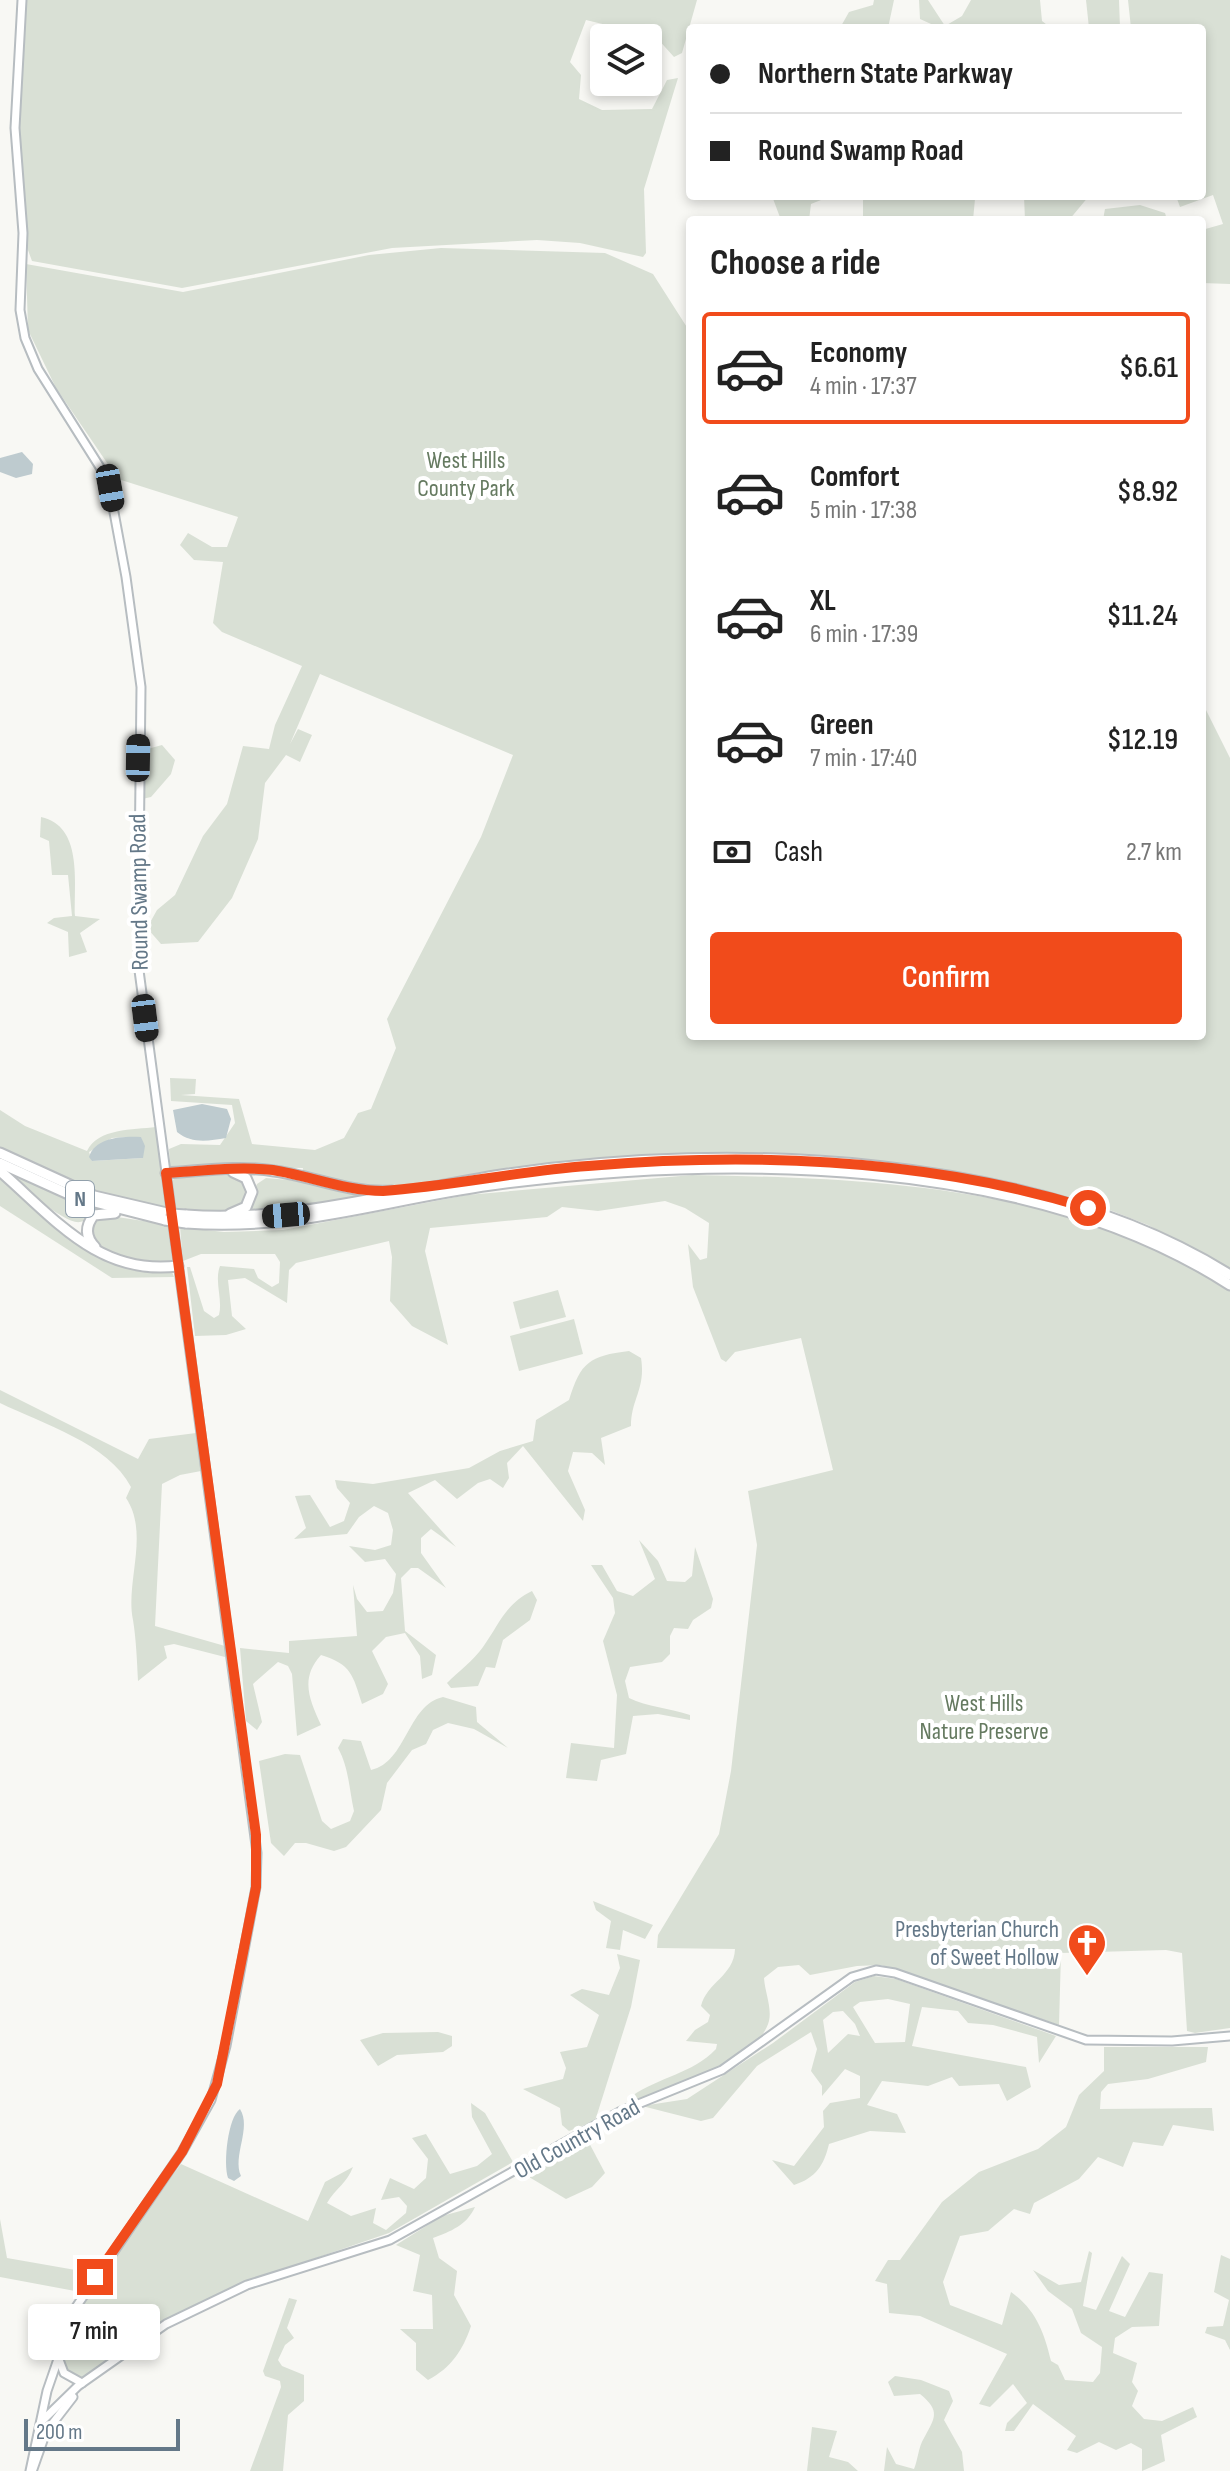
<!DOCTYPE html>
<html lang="en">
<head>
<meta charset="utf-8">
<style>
  body { margin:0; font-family:"Sofia Sans Condensed",sans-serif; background:#f6f6f6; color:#222; height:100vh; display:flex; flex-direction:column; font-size:30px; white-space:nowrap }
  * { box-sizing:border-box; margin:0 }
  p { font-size:26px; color:#767676 }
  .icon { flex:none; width:44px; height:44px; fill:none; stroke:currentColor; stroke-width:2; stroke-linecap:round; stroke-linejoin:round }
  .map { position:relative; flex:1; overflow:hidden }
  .details { position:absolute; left:686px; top:216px; width:520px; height:824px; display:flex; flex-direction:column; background:#fff; border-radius:8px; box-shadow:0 4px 12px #0003 }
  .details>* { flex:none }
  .top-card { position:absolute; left:686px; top:24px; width:520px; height:176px; border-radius:8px; box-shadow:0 4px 12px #0003; display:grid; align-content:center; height:176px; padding:0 24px; background:#fff }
  .buttons { position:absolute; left:590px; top:24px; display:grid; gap:16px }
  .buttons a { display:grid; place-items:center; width:72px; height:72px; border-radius:8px; background:#fff; box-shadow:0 4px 12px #0003; font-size:40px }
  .scale { position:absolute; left:24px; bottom:20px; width:156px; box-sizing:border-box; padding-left:8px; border:4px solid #647888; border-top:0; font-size:22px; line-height:28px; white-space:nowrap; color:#647888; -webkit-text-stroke:6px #fff; paint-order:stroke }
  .end { position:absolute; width:36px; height:36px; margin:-18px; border:10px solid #f14b1b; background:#fff; box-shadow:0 0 0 4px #fff }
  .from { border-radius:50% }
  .bubble { position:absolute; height:56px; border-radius:8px; background:#fff; box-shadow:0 4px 12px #0003; font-size:26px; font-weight:600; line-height:56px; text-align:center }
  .car { position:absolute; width:24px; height:48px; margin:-24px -12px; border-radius:10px; box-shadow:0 0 6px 2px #0007; background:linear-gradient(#222 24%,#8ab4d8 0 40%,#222 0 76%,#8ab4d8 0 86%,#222 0) }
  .top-card b { display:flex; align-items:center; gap:28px; height:76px; font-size:30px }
  .top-card b+b { border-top:2px solid #e0e0e0 }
  .top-card i { width:20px; height:20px; background:#222 }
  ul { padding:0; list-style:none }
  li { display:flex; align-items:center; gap:24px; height:112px; margin:0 16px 12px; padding:0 8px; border:4px solid transparent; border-radius:8px }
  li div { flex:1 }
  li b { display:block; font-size:30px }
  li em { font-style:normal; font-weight:600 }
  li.active { border-color:#f14b1b }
  li>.icon { width:72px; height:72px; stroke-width:1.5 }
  h2 { padding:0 24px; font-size:36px; line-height:96px }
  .pay { display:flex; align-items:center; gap:20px; height:88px; padding:0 24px; font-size:30px }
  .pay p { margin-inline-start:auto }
  .button { display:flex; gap:16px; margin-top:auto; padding:16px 24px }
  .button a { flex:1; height:92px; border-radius:8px; background:#f14b1b; color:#fff; font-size:32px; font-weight:600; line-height:92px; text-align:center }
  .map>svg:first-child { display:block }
  .green { fill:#d9e0d5; fill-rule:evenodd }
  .water { fill:#becbcf }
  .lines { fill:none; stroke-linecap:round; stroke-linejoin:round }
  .secondary-casing { stroke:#b7bdc1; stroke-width:11 }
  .highway-casing { stroke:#b9bdc0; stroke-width:13 }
  .secondary { stroke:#fff; stroke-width:7 }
  .highway { stroke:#fff; stroke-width:9 }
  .highway-bridge-casing { stroke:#b9bdc0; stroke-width:13; stroke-linecap:butt }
  .highway-bridge { stroke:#fff; stroke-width:9 }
  .route { stroke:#f14b1b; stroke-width:10 }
  .labels { text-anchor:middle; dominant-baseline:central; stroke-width:8; stroke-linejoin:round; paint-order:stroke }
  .shield { fill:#fff; stroke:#92a0ac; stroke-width:2 }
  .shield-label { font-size:22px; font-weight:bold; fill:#647888 }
  .park-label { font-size:24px; fill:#657a60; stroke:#fff }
  .street-label { font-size:24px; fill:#647888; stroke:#fff }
  .poi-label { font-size:24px; fill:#647888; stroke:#fff; text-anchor:end }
</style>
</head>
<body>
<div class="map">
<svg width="1230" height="2471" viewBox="0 0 1230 2471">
  <rect width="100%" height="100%" fill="#f8f8f4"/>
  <g class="green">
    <polygon points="25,0 697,0 682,53 674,57 656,37 586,20 570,62 581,75 579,99 602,110 652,109 667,80 678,78 644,189 646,253 643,257 580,243 537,240 392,248 182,288 32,261 25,242 19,129"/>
    <polygon points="874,0 894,0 888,28 840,28 849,12 873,5"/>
    <polygon points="919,0 928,0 945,26 962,16 971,0 1040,0 1042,21 1051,28 940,28 920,19"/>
    <polygon points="1086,0 1119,0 1120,28 1089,28"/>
    <polygon points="1128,0 1230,0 1230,284 1202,283 1202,230 1223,224 1213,195 1180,207 1176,196 1202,196 1202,28 1131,28"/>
    <polygon points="772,196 826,196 826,198 811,204 809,220 781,220"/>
    <polygon points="863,196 983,196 975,199 973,220 863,220"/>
    <polygon points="1024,196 1089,196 1069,220 1025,220"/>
    <polygon points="1140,205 1165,213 1167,220 1103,220 1105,209"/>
    <polygon points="441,248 605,253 653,274 690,332 690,1036 1202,1036 1202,702 1230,758 1230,1269 1148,1225 1102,1207 1032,1187 914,1168 760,1158 571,1165 494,1171 389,1189 370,1189 302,1174 303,1168 170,1166 169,1149 181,1144 220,1145 235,1123 232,1105 171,1101 170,1078 196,1079 195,1094 181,1095 239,1099 252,1144 315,1150 344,1138 358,1113 371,1109 396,1048 387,1019 481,837 513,755 320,674 290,744 298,729 312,735 300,762 286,755 265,783 258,839 232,898 198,942 161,944 147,928 157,910 175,895 203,836 227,804 243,746 269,749 275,725 302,666 222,632 213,623 223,562 194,560 180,545 188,533 212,547 227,547 238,517 118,479 56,388 28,330 26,264 183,292 369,255"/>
    <polygon points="162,745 175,760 171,774 151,797 142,799 144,750"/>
    <path d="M41 817C83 826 74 882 75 916L100 919 80 933 87 952 69 957 68 932 47 923 54 918 72 916 68 875H52L49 841 40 837Z"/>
    <path d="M0 1110 25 1126 87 1151C98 1128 133 1130 156 1127L166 1209C109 1201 50 1174 0 1147ZM126 1137H141L143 1158 92 1161 89 1152 112 1138Z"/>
    <path d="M6 1172 102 1210C96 1213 87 1221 80 1222 65 1225 18 1183 6 1172Z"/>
    <path d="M0 1175C51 1217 100 1276 171 1269L174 1277 112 1278 0 1206Z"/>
    <polygon points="235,1175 244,1179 250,1188 245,1205 229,1211 175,1210 171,1182 176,1177"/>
    <path d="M692 1175C872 1178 1075 1186 1230 1291V2028L1195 2033 1187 2031 1182 1953 1166 1950 1061 1953 1059 2025 881 1965 857 1966 810 1975 799 1965 778 1967 764 1978C765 1992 772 2008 769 2021 759 2061 670 2088 634 2103L632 2096C659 2077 692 2074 716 2049L717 2044 686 2041 695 2030 708 2022 710 2015 701 2006C707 1982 734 1976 735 1949L657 1948 658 1935 719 1834 731 1771 757 1545 748 1491 833 1470 801 1338 735 1352 726 1362 721 1359 693 1287 688 1244 700 1260 707 1258 709 1223 685 1208 665 1201 598 1211 562 1207 547 1217 430 1228 425 1251 448 1345 412 1326 390 1301 392 1257 389 1241 296 1263 289 1270 287 1303 245 1278 228 1280 232 1316 246 1329 226 1335 195 1336 187 1267H190L204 1311 214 1318 219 1315C223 1299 214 1281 220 1266L254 1269 258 1278 272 1287 279 1283 280 1262 275 1254H201L183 1261 180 1227 224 1232 283 1230 467 1195Z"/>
    <polygon points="266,1178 324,1183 370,1195 332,1205 243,1214 257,1184"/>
    <path d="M104 1215 170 1225 172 1260C146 1271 117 1257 94 1245L90 1225Z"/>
    <polygon points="558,1290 566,1317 520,1329 513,1302"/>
    <polygon points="574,1319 583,1354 519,1371 510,1336"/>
    <path d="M629 1351 641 1358C646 1389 631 1399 631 1426L601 1438 605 1465 592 1453 573 1452 568 1471 585 1510 583 1521 523 1446 507 1463 509 1478 503 1488 490 1479 478 1483 457 1499 435 1480 408 1493 456 1547 431 1529 421 1538V1553L446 1588 418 1568H411L401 1578 405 1631 436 1655 432 1675 422 1679 420 1656 405 1633 386 1637 372 1651 388 1684 383 1694 362 1704C353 1675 351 1664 321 1655 300 1678 309 1699 321 1725L297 1736 292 1674 288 1666 278 1662 253 1684 262 1722 257 1730 246 1721 240 1648 289 1653V1641L357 1636 353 1585 357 1599 367 1612 383 1611 393 1593 396 1574 385 1559 365 1562 349 1546 375 1550 391 1545 393 1530 388 1513 374 1506 359 1517 347 1534 294 1539 306 1528 295 1496 310 1495 330 1527 344 1521 350 1503 337 1488 335 1480 373 1484 469 1468 500 1451 533 1441 536 1420 569 1400C581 1362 589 1356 629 1351Z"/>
    <path d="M0 1390 138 1459 149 1439 196 1433 201 1471 180 1475 162 1484 155 1626 225 1646V1657L174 1644 164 1646 167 1658 138 1681C137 1660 136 1638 133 1620 125 1582 150 1534 126 1498L131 1487C108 1443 43 1424 0 1403Z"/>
    <path d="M639 1540 658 1561 667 1581 685 1582 692 1576 695 1547 713 1599 711 1608 693 1620 688 1629 674 1628 670 1636V1654L662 1662 630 1667 625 1681 629 1698C647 1707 670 1708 690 1715V1720L658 1714 633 1716 626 1754 601 1760 597 1781 566 1778 571 1743 614 1748 617 1695 603 1641 615 1613 613 1598 591 1565H602L617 1591 633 1596 655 1579Z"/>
    <path d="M532 1591 537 1600 530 1620 503 1640 495 1668 486 1667 478 1686 451 1688 447 1683C458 1672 474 1660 483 1647 499 1625 505 1604 532 1591Z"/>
    <path d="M443 1697 476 1707 477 1722 508 1748 474 1729 448 1723 433 1730 426 1744 412 1750 387 1783 381 1810 346 1847 334 1851 306 1843H295L284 1856 271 1843 259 1761 285 1754 300 1755 322 1821 331 1829 350 1821 354 1811C349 1789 349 1768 338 1748L343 1739 361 1741 371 1770C407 1762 407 1705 443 1697Z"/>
    <polygon points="593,1901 653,1925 645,1939 623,1930 620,1950 606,1948 611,1921 596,1910"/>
    <polygon points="617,1954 640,1960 631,2007 595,2121 569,2131 562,2125 560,2108 523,2089 563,2079 566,2068 560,2052 587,2047 599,2015 570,1995 582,1989 609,1995 620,1968"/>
    <path d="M874 1976 896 1979 1056 2036 1039 2063 1037 2037 993 2025 968 2023 958 2011 922 2007 912 2046 1026 2067 1031 2087 1007 2101 999 2084 959 2086 952 2077 928 2086 882 2081 867 2105 897 2114 906 2133 870 2131 829 2144C824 2165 816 2178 794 2185L772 2160 794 2166 824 2127 823 2111 830 2103 860 2098V2076L845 2069 822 2096V2086L811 2071 817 2049 811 2032 757 2066 713 2118 701 2121 642 2106 687 2099 773 2043 855 1982ZM888 1999 910 2004 905 2042 875 2043 853 2007 860 2002ZM843 2011 855 2024 860 2036 848 2034 828 2053 823 2020 833 2012Z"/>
    <polygon points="438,2032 452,2036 452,2046 443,2052 397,2055 378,2066 360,2040 383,2033"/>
    <path d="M1104 2047H1208L1206 2062 1148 2079 1108 2084 1101 2092 1100 2109 1212 2108 1214 2131 1173 2125 1163 2146 1133 2142 1123 2167 1098 2157 1079 2179 1034 2203 1030 2214 1014 2209 988 2231 960 2236 943 2282 950 2305 1002 2325 1011 2292C1036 2310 1044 2332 1051 2361L1058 2365 1065 2380 1093 2382 1100 2373 1102 2347 1081 2333 1072 2309 1048 2291 1033 2270 1059 2285 1081 2282 1089 2251 1092 2253 1083 2306 1096 2310 1122 2256 1130 2264 1109 2311 1125 2317 1149 2272 1163 2274 1159 2326 1132 2327 1115 2338 1113 2353 1137 2363 1132 2382 1138 2391 1132 2406 1144 2419 1162 2421 1193 2407 1197 2417 1161 2435 1165 2461 1142 2471V2449L1131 2443 1116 2450 1099 2442 1077 2453 1067 2450 1076 2436 1033 2404 1014 2431H1005L1007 2423 1027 2403 1013 2384 990 2407 979 2404 1007 2354 920 2316 889 2313 887 2284 875 2281 888 2260H900L942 2202 979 2172 1038 2149 1066 2127 1079 2095 1104 2071Z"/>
    <path d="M471 2103 485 2113 513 2162 389 2233 246 2282 141 2333 85 2377H77L64 2368C56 2319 151 2205 181 2164L308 2221 325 2182 353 2167C347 2183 336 2188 327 2203L351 2216 376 2208 373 2223 386 2230 406 2213 407 2206 399 2197 381 2200 390 2178 414 2189 426 2178 428 2159 412 2138 426 2134 450 2174 477 2166 492 2154 472 2117Z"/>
    <polygon points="587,2139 605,2173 592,2187 566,2199 524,2174"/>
    <path d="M475 2207C466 2226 451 2231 433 2238L439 2258 457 2271 454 2295 471 2326C463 2350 451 2368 428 2380L416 2370V2343L400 2329H433L432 2295 413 2291 420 2255 396 2245 442 2216Z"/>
    <polygon points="0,2219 7,2258 87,2272 75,2291 0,2277"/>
    <polygon points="1221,2255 1230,2259 1230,2350 1225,2340 1205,2333 1207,2327 1223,2326 1229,2300 1214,2292"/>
    <polygon points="289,2298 297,2300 287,2328 294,2338 285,2345 278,2360 282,2366 304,2375 304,2401 288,2415 283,2471 250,2471 281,2387 280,2381 265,2376 263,2371"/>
    <path d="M895 2376 921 2380 949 2391 953 2401 944 2420 962 2452 964 2471H884L887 2447 896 2464 914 2469C918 2460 918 2448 924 2438 935 2418 941 2411 920 2394L894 2396 888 2382Z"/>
    <polygon points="812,2427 837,2431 829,2457 848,2462 858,2471 807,2471"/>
  </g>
  <g class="water">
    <polygon points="22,452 33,464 32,474 16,478 0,472 0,458"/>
    <path d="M202 1104 227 1109 231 1119 226 1138C208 1141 192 1144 177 1132L173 1110Z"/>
    <path d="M141 1137 145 1146 143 1158 92 1161 89 1157C95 1137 123 1136 141 1137Z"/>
    <path d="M240 2109C252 2128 232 2156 241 2176L234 2181 228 2178C223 2163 228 2117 240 2109Z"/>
  </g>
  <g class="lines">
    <g class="secondary-casing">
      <g id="secondary">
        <polyline points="22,0 15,128 23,233 20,310 25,338 38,369 108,480 126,577 141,687 138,963 257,1853 256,1887 226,2046 211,2100 182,2152 76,2307 47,2391 30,2471"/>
        <polyline points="58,2357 64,2373 82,2383"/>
        <polyline points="41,2422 78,2386 166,2324 247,2285 390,2240 621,2111 722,2070 852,1977 876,1970 895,1973 1086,2040 1172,2041 1230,2036"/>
        <polyline points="33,2469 46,2432 73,2397"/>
      </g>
    </g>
    <g class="highway-casing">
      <g id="highway">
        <polyline points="0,1153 94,1196 171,1214"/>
        <polyline points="0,1163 75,1197 165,1220"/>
        <path d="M0 1171C55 1219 99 1276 178 1266"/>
        <path d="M166 1173C201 1171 239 1165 274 1171 313 1176 351 1194 392 1191"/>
        <polyline points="230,1214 246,1207 252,1192 246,1178 233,1172"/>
        <path d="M186 1215C297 1223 400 1190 508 1174 731 1141 1035 1153 1230 1275"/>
        <path d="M186 1223C299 1231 382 1200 491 1185 722 1154 1028 1154 1230 1285"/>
        <path d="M95 1247C85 1237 85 1226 94 1215L115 1213"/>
      </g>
    </g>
    <use href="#secondary" class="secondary"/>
    <use href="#highway" class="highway"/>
    <g class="highway-bridge-casing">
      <g id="highway-bridge">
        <polyline points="171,1214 186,1215"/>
        <polyline points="165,1220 186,1223"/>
      </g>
    </g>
    <use href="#highway-bridge" class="highway-bridge"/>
  </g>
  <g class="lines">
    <path class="route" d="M95 2277 182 2152 217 2084 256 1887V1835L166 1173C201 1171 238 1166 273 1170 310 1176 346 1191 383 1191 452 1186 519 1171 588 1166 753 1152 929 1159 1088 1208"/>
  </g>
  <defs>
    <g id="church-pin" transform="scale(2)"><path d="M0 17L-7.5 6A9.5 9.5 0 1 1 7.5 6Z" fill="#f14b1b" stroke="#fff"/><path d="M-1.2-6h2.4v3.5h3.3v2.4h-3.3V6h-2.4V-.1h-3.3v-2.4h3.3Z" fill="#fff"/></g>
  </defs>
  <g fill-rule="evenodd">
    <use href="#church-pin" x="1087" y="1943"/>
  </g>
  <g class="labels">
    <rect class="shield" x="66" y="1181" width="28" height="36" rx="6"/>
    <g class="shield-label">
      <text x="80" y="1199">N</text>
    </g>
    <g class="park-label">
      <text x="466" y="460">West Hills<tspan x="466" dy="28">County Park</tspan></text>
      <text x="984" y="1703">West Hills<tspan x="984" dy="28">Nature Preserve</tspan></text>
    </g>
    <g class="street-label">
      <text transform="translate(139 892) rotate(-91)">Round Swamp Road</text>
      <text transform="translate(577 2139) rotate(-29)">Old Country Road</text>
    </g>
    <g class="poi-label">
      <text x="1059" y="1929">Presbyterian Church<tspan x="1059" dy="28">of Sweet Hollow</tspan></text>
    </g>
  </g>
</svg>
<div class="buttons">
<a><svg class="icon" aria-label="layers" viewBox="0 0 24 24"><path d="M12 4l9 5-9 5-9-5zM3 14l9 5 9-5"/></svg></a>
</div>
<div class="scale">200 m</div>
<i class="end from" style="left:1088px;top:1208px"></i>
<i class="end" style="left:95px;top:2277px"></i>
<div class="bubble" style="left:28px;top:2304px;width:132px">7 min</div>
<i class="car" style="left:110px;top:488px;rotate:170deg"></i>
<i class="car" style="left:138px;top:758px;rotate:1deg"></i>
<i class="car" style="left:145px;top:1018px;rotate:173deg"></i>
<i class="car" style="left:286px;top:1215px;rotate:265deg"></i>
<div class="top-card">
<b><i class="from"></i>Northern State Parkway</b>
<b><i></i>Round Swamp Road</b>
</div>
<section class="details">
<h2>Choose a ride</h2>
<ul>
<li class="active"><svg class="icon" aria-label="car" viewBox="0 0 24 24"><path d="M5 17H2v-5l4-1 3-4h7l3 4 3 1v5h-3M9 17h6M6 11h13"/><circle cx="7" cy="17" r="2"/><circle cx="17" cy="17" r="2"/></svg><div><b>Economy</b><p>4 min · 17:37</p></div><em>$6.61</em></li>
<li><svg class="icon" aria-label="car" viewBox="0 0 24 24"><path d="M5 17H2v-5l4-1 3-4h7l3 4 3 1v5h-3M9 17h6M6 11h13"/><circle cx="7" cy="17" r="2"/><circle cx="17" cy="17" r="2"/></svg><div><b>Comfort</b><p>5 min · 17:38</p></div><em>$8.92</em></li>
<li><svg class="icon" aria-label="car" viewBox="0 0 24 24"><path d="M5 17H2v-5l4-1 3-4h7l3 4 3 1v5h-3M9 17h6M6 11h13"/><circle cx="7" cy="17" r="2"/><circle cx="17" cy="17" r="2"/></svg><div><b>XL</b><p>6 min · 17:39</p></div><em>$11.24</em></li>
<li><svg class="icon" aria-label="car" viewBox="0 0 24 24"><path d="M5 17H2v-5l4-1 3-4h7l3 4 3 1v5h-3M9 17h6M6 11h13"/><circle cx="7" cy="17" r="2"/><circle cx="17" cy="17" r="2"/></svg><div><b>Green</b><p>7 min · 17:40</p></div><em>$12.19</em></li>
</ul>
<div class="pay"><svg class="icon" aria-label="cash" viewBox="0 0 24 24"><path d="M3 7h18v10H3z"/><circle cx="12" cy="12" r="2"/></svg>Cash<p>2.7 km</p></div>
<div class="button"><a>Confirm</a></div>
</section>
</div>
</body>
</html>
